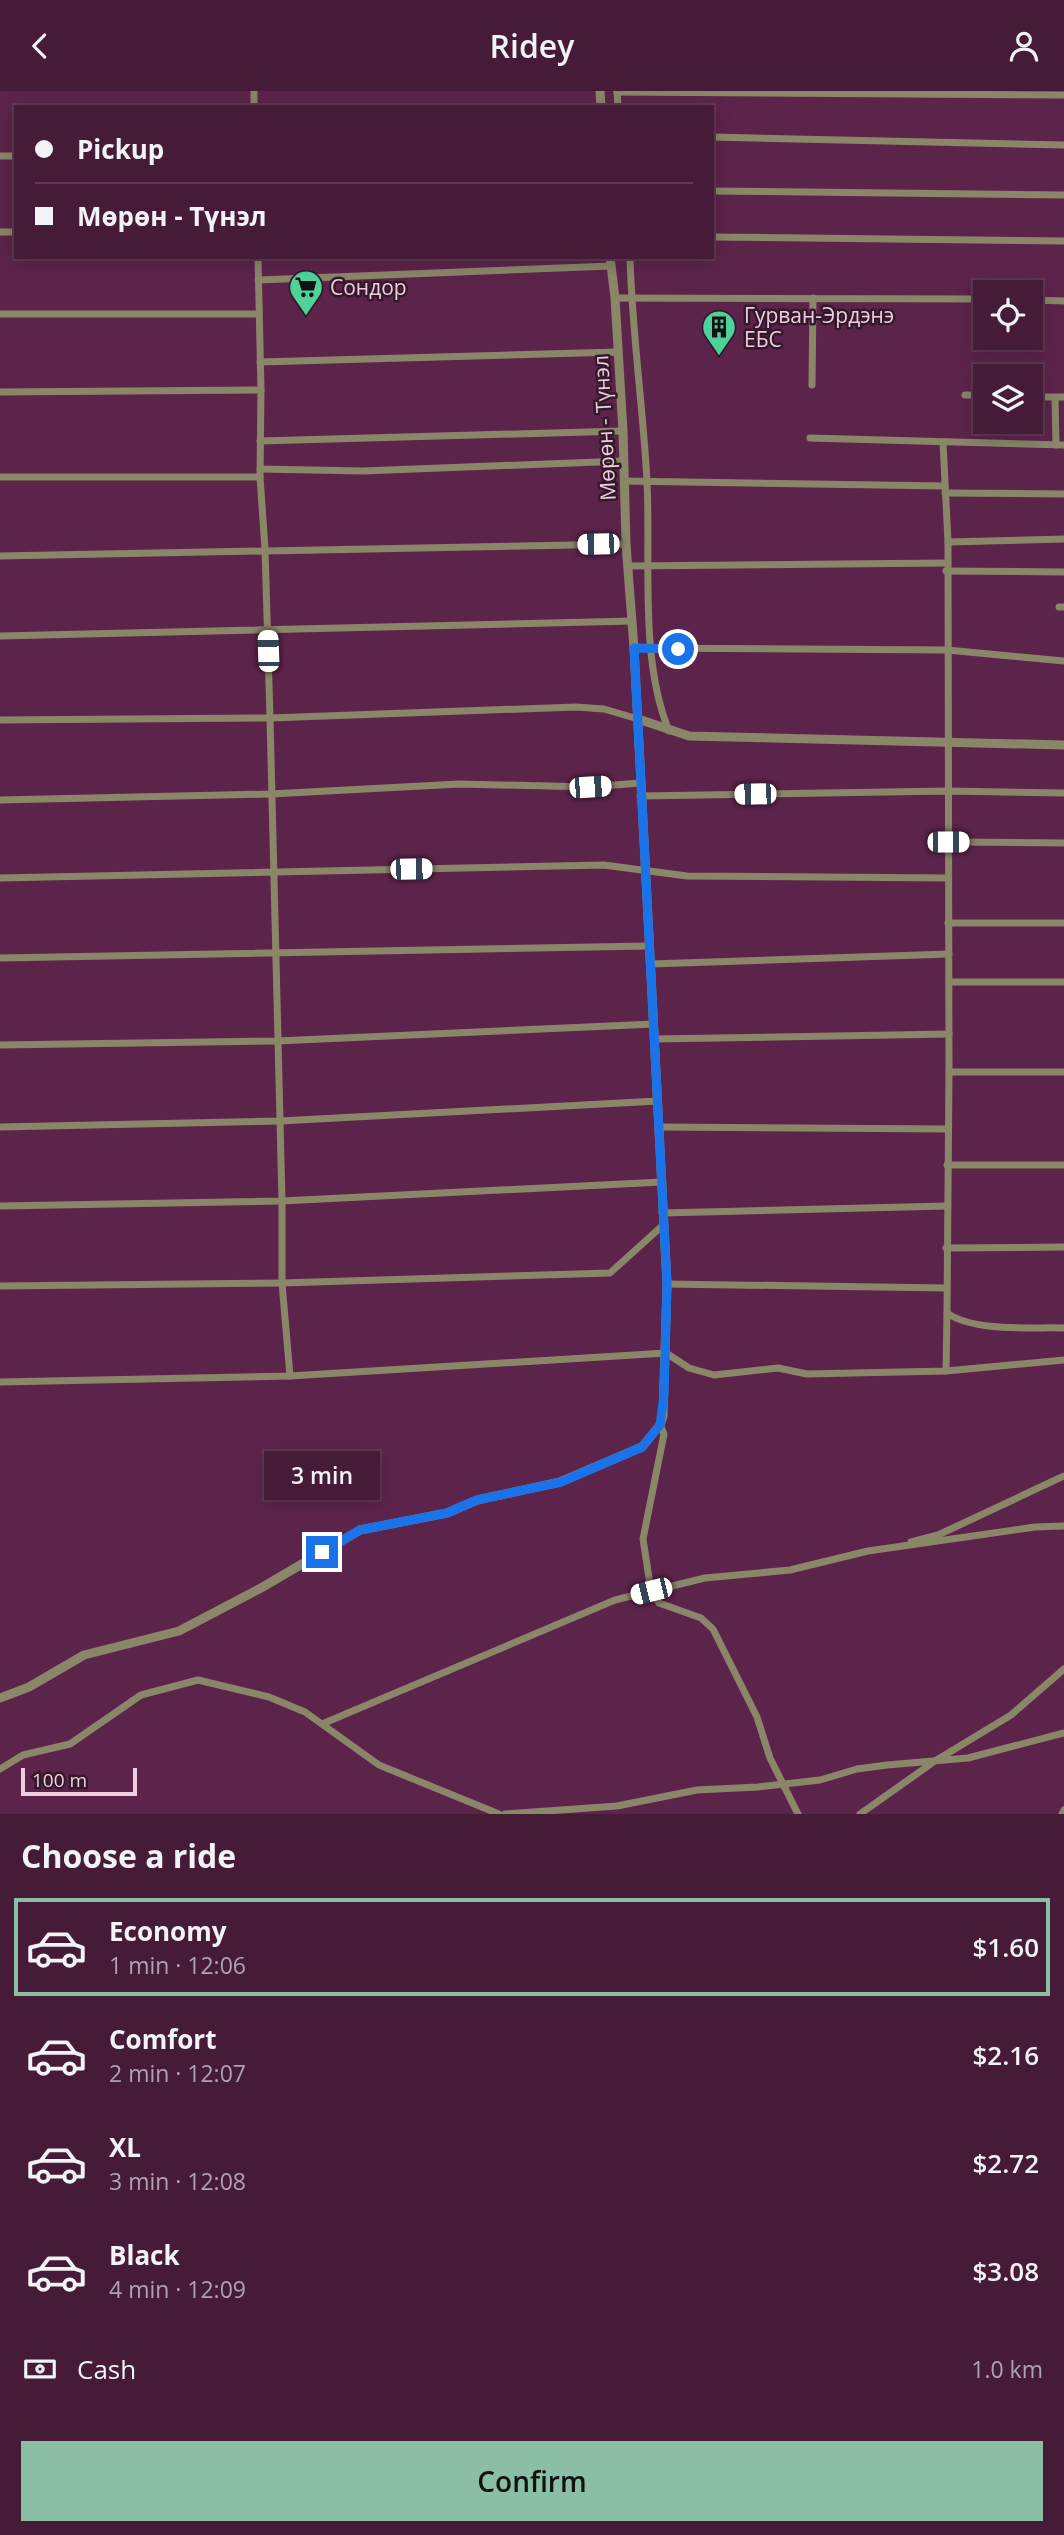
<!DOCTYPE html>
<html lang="en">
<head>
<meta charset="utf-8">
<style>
  body { margin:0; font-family:"Open Sans",sans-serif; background:#4d2440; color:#f1f3f6; height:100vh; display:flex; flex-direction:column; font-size:26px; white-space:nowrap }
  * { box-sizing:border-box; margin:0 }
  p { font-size:23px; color:#b0a1ae }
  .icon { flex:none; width:38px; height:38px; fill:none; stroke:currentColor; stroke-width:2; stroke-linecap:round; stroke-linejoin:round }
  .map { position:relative; height:1723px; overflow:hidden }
  .sheet { display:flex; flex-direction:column; background:#461b38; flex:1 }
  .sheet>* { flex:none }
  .top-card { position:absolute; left:14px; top:14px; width:700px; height:154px; border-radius:0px; box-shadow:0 4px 18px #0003,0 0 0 2px #5e3953; display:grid; align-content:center; height:154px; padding:0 21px; background:#461b38 }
  .tools { position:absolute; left:973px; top:189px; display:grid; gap:14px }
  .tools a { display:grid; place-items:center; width:70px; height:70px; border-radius:0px; background:#461b38; box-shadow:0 4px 18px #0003,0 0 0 2px #5e3953; font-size:35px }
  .scale { position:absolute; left:21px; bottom:18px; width:116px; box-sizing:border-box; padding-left:7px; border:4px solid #f0cce1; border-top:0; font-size:19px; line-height:24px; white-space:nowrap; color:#f0cce1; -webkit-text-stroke:5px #33192a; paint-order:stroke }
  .end { position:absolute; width:32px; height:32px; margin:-16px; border:9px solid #1a73e8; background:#fff; box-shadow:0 0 0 4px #fff }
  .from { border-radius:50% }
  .bubble { position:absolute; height:49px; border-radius:0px; background:#461b38; box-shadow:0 4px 18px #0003,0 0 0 2px #5e3953; font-size:23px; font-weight:600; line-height:49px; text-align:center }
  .car { position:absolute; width:21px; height:42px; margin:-21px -10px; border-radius:9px; box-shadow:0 0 5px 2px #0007; background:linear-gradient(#fff 24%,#345 0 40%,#fff 0 76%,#345 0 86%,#fff 0) }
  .top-card b { display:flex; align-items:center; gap:24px; height:66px; font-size:26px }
  .top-card b+b { border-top:2px solid #5e3953 }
  .top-card i { width:18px; height:18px; background:#f1f3f6 }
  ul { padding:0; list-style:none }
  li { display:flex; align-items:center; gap:21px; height:98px; margin:0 14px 10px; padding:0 7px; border:4px solid transparent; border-radius:0px }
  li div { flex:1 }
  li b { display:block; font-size:26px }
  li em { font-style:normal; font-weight:600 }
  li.selected { border-color:#8abfa5 }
  li>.icon { width:63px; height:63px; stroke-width:1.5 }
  h2 { padding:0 21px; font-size:32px; line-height:84px }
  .pay { display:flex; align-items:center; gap:18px; height:77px; padding:0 21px; font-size:26px }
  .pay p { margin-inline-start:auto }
  .button { display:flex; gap:14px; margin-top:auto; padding:14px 21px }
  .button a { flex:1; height:80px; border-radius:0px; background:#8abfa5; color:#111; font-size:28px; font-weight:600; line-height:80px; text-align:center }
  header { display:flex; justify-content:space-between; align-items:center; height:91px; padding:0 21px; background:#461b38; font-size:32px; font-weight:600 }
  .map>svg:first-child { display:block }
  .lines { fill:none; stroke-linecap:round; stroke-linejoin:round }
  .minor { stroke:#8a8668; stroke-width:7 }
  .tertiary { stroke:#8a8668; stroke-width:9 }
  .route { stroke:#1a73e8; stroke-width:9 }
  .labels { text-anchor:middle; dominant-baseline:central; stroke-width:5; stroke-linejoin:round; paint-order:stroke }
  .poi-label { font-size:21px; fill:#f0cce1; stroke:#33192a; text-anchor:start }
  .street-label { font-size:21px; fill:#f0cce1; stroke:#33192a }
</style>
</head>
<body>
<header><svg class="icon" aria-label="back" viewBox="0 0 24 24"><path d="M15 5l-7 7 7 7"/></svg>Ridey<svg class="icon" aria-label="person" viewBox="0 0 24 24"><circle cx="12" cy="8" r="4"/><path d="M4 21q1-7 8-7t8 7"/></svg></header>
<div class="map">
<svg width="1064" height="1723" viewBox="0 0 1064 1723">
  <rect width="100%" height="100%" fill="#5d244b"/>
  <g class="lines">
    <g class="minor">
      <polyline points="254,0 254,16"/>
      <polyline points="617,0 618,16"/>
      <polyline points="617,1 1064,4"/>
      <polyline points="712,46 1064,54"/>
      <polyline points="0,65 16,65"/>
      <polyline points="712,100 1064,104"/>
      <polyline points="0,141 16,141"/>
      <polyline points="712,146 1064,150"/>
      <polyline points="258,166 261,299 260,386 265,458 270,627 282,1110 282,1192 290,1285"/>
      <path d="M630 166C632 241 643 316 647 390 651 469 639 567 669 640"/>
      <polyline points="258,189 611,175"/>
      <polyline points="615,207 985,208"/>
      <polyline points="1031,209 1064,210"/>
      <polyline points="0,223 259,223"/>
      <polyline points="260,271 618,261"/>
      <polyline points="812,294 813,207"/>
      <polyline points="0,301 261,299"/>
      <polyline points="965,304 985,304"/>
      <polyline points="1031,306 1064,306"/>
      <polyline points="1055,307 1056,354"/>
      <polyline points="810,347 1064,354"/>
      <polyline points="260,350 623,340"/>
      <path d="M943 351 948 451 949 981 947 1222C974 1241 1031 1236 1064 1237"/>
      <polyline points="260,378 363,380 624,370"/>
      <polyline points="0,386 260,386"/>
      <polyline points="624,390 945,395"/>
      <polyline points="945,402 1064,403"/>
      <polyline points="948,451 1064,448"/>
      <polyline points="0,465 626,453"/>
      <polyline points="628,475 946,472"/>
      <polyline points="946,480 1064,481"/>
      <polyline points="1059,516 1064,516"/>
      <polyline points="0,545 632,530"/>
      <polyline points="634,557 947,559 1064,570"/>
      <polyline points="0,629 270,627 576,616 604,618 638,628"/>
      <polyline points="640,705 948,700 1064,702"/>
      <polyline points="0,709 271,703 459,693 590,696 640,692"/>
      <polyline points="948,751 1064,752"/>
      <polyline points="0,787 604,774 687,785 948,787"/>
      <polyline points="948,832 1064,832"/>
      <polyline points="0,867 648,855"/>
      <polyline points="650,873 949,863"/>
      <polyline points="949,891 1064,891"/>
      <polyline points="654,948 949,943"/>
      <polyline points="0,954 277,950 654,933"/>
      <polyline points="949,981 1064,981"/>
      <polyline points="0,1036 280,1030 658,1010"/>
      <polyline points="660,1036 948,1038"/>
      <polyline points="947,1074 1064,1074"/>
      <polyline points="0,1115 282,1110 662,1091"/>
      <polyline points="662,1122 946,1115"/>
      <polyline points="946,1157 1064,1156"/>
      <polyline points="667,1193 946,1197"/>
      <polyline points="0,1195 282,1192 610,1182 662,1135"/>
      <polyline points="946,1280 947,1222"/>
      <polyline points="0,1291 290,1285 666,1262 689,1277 714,1284 778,1277 807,1283 946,1280 1064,1269"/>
      <polyline points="660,1334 664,1343 643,1448 651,1500 659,1512 701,1527 713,1538 757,1626 770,1667 798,1723"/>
      <polyline points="911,1451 938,1444 1064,1385"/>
      <polyline points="322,1633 615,1509 705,1487 790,1479 868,1460 1035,1436 1064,1435"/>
      <polyline points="0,1678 23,1664 70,1653 141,1604 198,1589 269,1606 305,1621 379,1674 499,1723"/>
      <polyline points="505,1723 617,1715 697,1699 758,1696 820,1689 857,1678 887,1674 968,1667 1064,1642"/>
      <polyline points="860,1723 935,1670 1011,1624 1064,1578"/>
      <polyline points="1062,1723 1064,1719"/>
    </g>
    <g class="tertiary">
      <polyline points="600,0 601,16"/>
      <polyline points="638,628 689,645 1064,654"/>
      <polyline points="0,1607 29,1596 84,1564 179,1540 261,1497 360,1439 447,1422 477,1409 560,1391 642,1356 660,1334 663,1325 667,1193 634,557 626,453 623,340 615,207 610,166"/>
    </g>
  </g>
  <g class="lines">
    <polyline class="route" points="322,1461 360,1439 447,1422 477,1409 561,1391 642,1356 660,1334 664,1304 667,1193 634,557 678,558"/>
  </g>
  <defs>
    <g id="supermarket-pin" transform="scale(1.75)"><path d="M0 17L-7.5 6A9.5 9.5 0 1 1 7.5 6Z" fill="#4dd39a" stroke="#33192a"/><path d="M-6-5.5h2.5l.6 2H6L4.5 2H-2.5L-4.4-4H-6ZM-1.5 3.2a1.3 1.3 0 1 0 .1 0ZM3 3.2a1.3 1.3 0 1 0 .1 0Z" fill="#111"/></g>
    <g id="building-pin" transform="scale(1.75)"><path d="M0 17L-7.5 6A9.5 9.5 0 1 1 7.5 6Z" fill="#4dd39a" stroke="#33192a"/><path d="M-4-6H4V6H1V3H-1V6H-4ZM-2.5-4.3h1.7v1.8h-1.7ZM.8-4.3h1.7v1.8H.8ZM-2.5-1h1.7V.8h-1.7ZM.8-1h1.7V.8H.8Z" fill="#111"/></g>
  </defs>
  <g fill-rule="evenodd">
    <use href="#supermarket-pin" x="306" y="196"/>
    <use href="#building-pin" x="719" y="236"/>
  </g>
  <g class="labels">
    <g class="poi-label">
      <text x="330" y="196">Сондор</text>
      <text x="744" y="224">Гурван-Эрдэнэ<tspan x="744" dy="24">ЕБС</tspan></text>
    </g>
    <g class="street-label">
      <text transform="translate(604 337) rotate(-93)">Мөрөн - Түнэл</text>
    </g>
  </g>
</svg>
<div class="tools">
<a><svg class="icon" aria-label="locate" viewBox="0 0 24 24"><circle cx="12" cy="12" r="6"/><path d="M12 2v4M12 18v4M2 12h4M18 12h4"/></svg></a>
<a><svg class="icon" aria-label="layers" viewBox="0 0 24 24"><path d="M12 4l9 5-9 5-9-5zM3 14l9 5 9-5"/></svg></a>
</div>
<div class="scale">100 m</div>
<i class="end from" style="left:678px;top:558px"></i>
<i class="end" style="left:322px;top:1461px"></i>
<div class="bubble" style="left:264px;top:1360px;width:116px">3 min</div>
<i class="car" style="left:598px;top:453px;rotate:269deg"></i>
<i class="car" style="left:268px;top:560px;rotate:358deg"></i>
<i class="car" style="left:590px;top:696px;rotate:86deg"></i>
<i class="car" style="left:755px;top:703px;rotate:269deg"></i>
<i class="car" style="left:948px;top:751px;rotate:90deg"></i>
<i class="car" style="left:411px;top:778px;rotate:89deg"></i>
<i class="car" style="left:651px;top:1500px;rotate:256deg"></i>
<div class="top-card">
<b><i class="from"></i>Pickup</b>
<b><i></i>Мөрөн - Түнэл</b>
</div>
</div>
<section class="sheet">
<h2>Choose a ride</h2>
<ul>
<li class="selected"><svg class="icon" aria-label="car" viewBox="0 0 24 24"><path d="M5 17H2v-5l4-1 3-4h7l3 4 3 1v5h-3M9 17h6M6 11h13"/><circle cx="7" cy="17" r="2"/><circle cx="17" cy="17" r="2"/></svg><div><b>Economy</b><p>1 min · 12:06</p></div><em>$1.60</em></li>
<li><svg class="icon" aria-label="car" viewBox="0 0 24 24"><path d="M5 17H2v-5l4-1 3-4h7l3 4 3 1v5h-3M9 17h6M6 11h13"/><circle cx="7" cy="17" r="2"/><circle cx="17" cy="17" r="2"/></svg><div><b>Comfort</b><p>2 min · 12:07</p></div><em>$2.16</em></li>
<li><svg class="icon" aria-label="car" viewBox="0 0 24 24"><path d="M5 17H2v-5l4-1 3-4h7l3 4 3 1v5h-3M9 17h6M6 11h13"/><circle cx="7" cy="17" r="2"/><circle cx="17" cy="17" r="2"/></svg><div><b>XL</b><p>3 min · 12:08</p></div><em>$2.72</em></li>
<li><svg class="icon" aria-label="car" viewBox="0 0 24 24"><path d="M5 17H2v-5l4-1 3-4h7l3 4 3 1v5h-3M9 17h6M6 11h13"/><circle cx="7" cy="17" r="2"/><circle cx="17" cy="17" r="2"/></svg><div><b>Black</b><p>4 min · 12:09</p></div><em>$3.08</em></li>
</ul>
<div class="pay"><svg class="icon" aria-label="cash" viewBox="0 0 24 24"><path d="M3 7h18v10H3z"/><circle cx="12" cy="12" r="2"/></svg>Cash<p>1.0 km</p></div>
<div class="button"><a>Confirm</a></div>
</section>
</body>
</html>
